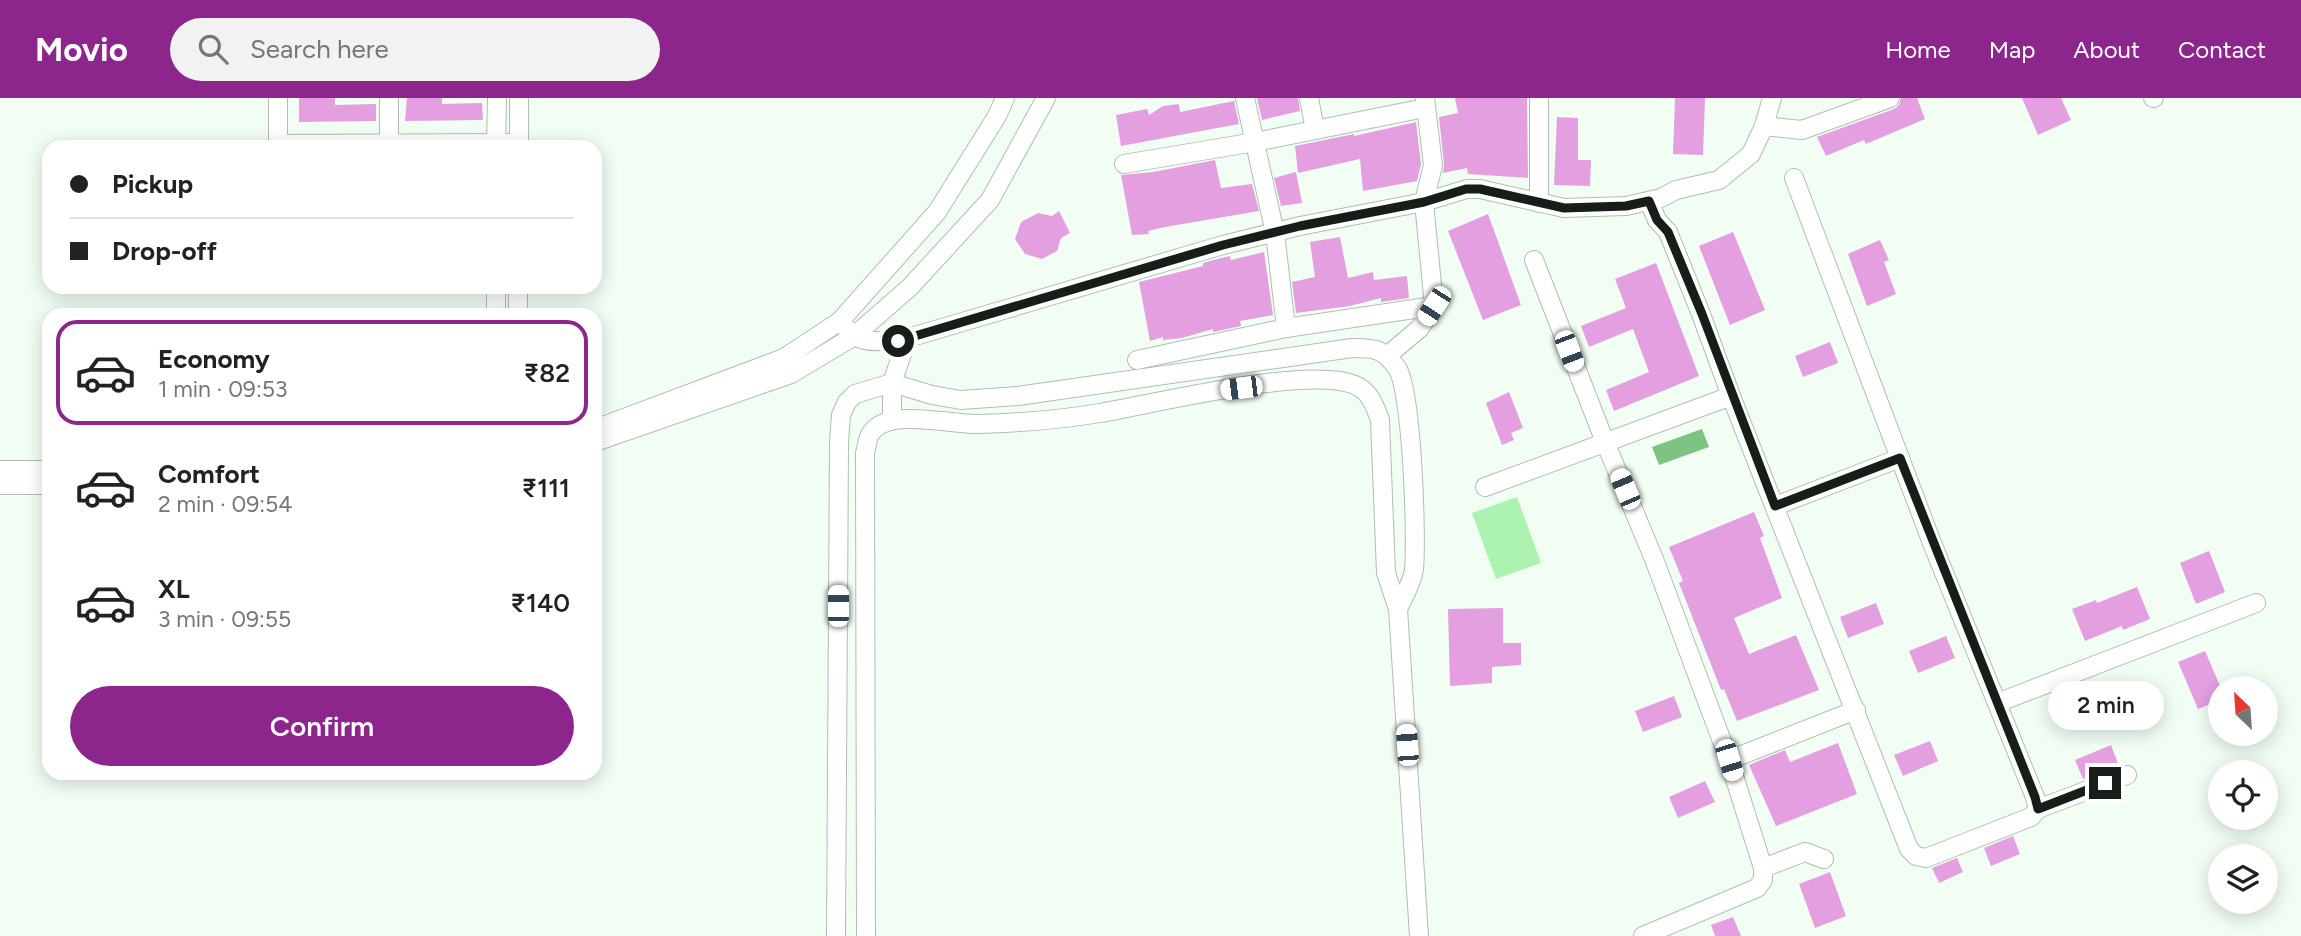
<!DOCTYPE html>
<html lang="en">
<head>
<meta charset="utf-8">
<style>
  body { margin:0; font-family:Figtree,sans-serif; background:#f2f2f2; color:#222; height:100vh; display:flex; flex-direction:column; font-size:26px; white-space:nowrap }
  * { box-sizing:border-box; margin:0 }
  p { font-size:23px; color:#767676 }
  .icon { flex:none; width:38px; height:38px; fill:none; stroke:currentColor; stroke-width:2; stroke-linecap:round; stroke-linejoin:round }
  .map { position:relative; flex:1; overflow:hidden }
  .panel { position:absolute; left:42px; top:210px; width:560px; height:472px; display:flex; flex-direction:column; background:#fff; border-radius:21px; box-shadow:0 4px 18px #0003 }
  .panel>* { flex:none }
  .top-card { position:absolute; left:42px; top:42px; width:560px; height:154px; border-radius:21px; box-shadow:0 4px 18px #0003; display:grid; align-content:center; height:154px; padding:0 28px; background:#fff }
  .needle { width:46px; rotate:335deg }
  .fabs { position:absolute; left:2208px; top:578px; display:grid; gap:14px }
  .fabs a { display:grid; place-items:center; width:70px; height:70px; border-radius:50%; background:#fff; box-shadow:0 4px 18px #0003; font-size:35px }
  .end { position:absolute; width:32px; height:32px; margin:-16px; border:9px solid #171e18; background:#fff; box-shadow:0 0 0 4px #fff }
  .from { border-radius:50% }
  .bubble { position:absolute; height:49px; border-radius:24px; background:#fff; box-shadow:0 4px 18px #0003; font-size:23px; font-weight:600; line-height:49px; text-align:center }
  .car { position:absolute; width:21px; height:42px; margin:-21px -10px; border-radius:9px; box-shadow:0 0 5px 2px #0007; background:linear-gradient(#fff 24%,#345 0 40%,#fff 0 76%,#345 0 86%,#fff 0) }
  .top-card b { display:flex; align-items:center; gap:24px; height:66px; font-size:26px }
  .top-card b+b { border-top:2px solid #e0e0e0 }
  .top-card i { width:18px; height:18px; background:#222 }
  ul { padding:12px 0 0; list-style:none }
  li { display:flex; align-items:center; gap:21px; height:105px; margin:0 14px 10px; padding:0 14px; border:4px solid transparent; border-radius:21px }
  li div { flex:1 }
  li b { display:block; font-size:26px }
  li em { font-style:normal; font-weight:600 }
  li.current { border-color:#8d268c }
  li>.icon { width:63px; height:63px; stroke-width:1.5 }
  .action { display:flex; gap:14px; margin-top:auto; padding:14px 28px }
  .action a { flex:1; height:80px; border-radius:42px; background:#8d268c; color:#fff; font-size:28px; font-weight:600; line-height:80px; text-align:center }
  header { display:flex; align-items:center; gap:42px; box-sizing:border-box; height:98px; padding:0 35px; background:#8d268c; color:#fff }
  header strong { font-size:33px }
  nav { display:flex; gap:38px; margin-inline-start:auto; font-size:24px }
  .search { width:490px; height:63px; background:#f2f2f2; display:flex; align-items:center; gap:18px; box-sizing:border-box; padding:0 24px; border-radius:38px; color:#767676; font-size:26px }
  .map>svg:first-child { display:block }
  .green { fill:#acf2b0 }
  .water { fill:#7dc482 }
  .building { fill:#e49fe1 }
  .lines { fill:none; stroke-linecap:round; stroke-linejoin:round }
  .minor-casing { stroke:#aec0ae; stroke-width:20 }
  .minor { stroke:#fff; stroke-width:18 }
  .route { stroke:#171e18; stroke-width:9 }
</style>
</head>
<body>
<header>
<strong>Movio</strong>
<div class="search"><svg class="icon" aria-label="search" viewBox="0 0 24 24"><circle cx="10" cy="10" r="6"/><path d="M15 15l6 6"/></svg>Search here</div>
<nav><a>Home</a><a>Map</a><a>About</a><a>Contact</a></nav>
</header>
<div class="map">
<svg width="2301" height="838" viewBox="0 0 2301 838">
  <rect width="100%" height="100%" fill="#f2fef3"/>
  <polygon class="green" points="1517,399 1541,465 1496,481 1472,415"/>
  <polygon class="water" points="1702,331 1709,349 1659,367 1652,349"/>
  <g class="building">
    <polygon points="299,0 335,0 335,7 376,6 376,23 299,24"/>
    <polygon points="407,0 442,0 442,6 482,5 483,22 405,23"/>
    <polygon points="1257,0 1298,0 1300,13 1262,22"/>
    <polygon points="1455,0 1527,0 1528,80 1468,76 1467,70 1443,75 1444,66 1439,19 1458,15"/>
    <polygon points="1675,0 1705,0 1703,57 1673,56"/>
    <polygon points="1901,0 1917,0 1925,21 1866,46 1864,42 1826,58 1817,39 1894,11 1899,7"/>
    <polygon points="2022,0 2061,0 2071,22 2038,37"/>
    <polygon points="1234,3 1239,26 1121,48 1116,17 1147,11 1149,17 1163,8 1179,6 1180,14"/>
    <polygon points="1557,19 1578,20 1578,62 1591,62 1590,88 1554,87"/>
    <polygon points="1416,24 1421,66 1417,83 1363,93 1360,61 1298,75 1295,48 1354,36 1354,38"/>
    <polygon points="1215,62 1221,90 1252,86 1259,113 1165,129 1148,133 1149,136 1132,137 1121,77 1153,74"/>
    <polygon points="1296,74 1302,105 1281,108 1274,80"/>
    <polygon points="1059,113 1070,135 1061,140 1057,153 1042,161 1025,156 1015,141 1021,124 1038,115 1052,118"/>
    <polygon points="1488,116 1521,207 1483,222 1448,133"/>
    <polygon points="1733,134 1765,212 1730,227 1699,148"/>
    <polygon points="1340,139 1348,180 1373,174 1374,182 1407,178 1409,200 1381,204 1381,200 1350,208 1296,215 1292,184 1315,179 1310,144"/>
    <polygon points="1880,142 1889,162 1884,164 1896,196 1867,208 1848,156"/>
    <polygon points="1264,154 1273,217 1240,223 1241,228 1236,229 1213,234 1213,231 1182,240 1163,242 1163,239 1150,243 1139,184 1203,168 1203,165 1221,160 1230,158 1231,162"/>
    <polygon points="1656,165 1699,278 1614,313 1606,292 1649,274 1633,231 1589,249 1581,228 1626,210 1615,181"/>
    <polygon points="1830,244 1838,265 1803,279 1795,258"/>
    <polygon points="1509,294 1523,330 1511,335 1514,342 1502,347 1486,305"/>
    <polygon points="1754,414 1764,438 1760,440 1782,500 1734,520 1749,556 1796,537 1819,592 1737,623 1724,591 1721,592 1679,485 1683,483 1669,449"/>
    <polygon points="2209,453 2225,494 2196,506 2180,465"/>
    <polygon points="2137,489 2150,521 2123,532 2122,528 2085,543 2072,511 2096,502 2097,505"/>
    <polygon points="1876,505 1884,526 1848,540 1840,519"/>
    <polygon points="1503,510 1503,545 1521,545 1521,567 1492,569 1492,585 1450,588 1448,511"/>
    <polygon points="1946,538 1955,560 1918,575 1909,553"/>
    <polygon points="2205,553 2221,590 2221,602 2198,611 2178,564"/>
    <polygon points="1674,598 1682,619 1643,634 1635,613"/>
    <polygon points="1930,643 1938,663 1903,678 1894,657"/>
    <polygon points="1838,645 1857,696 1776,728 1749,667 1785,652 1790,664"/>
    <polygon points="2111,647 2119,668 2083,681 2075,662"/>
    <polygon points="1705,683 1715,704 1678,720 1669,699"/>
    <polygon points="2013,738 2020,756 1991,768 1984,750"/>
    <polygon points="1957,760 1963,774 1939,785 1932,770"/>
    <polygon points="1830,774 1846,818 1815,830 1799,786"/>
    <polygon points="1733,819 1741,838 1715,838 1711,827"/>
  </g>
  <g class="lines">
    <g class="minor-casing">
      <g id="minor">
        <polyline points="278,0 278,43 281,46 519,45"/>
        <polyline points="389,0 389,45"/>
        <polyline points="519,0 519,49"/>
        <polyline points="1245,0 1275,135 1286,230"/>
        <polyline points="1309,0 1315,32"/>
        <polyline points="1539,0 1539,105"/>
        <polyline points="2153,0 2154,0"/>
        <polyline points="1764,28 1802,32 1890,0"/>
        <polyline points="496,49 497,0"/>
        <polyline points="1124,66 1255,44 1425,10"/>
        <polyline points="1794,80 1932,445 2035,699 2038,711"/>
        <polyline points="1649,103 1657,122 1668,134 1701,216 1731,298 1909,751 1916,758 1926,760 2031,719 2038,711 2127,677"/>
        <polyline points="1534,162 1605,344 1654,461 1729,662 1763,770 1763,782 1757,790 1643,838"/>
        <polyline points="496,189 496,217"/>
        <polyline points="518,217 518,189"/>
        <path d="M840 223C861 249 868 242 898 243L1223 147 1300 128 1424 104 1467 91H1480L1564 110 1626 108 1661 100 1676 92 1719 82 1751 56 1764 28 1772 0"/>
        <polyline points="1387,258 1420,230 1434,208 1424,104 1433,67 1425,0"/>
        <polyline points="1137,262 1286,230 1434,208"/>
        <polyline points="892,322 892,285 903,253 898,243"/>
        <polyline points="595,331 784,260 840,223 937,114 997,18 1005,0"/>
        <polyline points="595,344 791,276 853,239 910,189 990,102 1046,0"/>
        <polyline points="0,372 49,372"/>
        <polyline points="0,387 49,387"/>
        <polyline points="1485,389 1731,298"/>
        <polyline points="1775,408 1900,360"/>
        <polyline points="1398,511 1419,838"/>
        <polyline points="1997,605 2256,505"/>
        <polyline points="1729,662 1856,612"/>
        <polyline points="1763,770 1805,754 1824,761"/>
        <path d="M836 838 839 344 841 317 847 304 855 296 892 285 932 297 961 302 1018 298 1352 250C1374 250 1383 250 1397 270 1412 291 1417 440 1414 471 1413 484 1403 499 1398 511L1386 475 1380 322C1375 309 1371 295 1357 288 1314 266 1154 306 1100 315 1064 321 1015 325 979 326 951 327 889 309 871 335 867 340 867 349 865 355L866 838"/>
      </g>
    </g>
    <use href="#minor" class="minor"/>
  </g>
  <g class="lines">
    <polyline class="route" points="898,243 1223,147 1300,128 1424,104 1466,91 1480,91 1564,110 1626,108 1649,103 1657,122 1668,134 1702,216 1775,408 1900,360 2035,699 2038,711 2105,685"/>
  </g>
</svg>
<div class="fabs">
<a><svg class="needle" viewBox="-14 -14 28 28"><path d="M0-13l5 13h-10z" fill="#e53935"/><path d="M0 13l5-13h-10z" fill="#767676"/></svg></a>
<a><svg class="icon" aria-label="locate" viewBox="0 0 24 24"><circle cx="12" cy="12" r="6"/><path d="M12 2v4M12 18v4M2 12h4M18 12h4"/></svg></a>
<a><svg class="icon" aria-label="layers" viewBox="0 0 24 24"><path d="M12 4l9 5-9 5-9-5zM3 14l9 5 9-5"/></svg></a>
</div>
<i class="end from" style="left:898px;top:243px"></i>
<i class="end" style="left:2105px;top:685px"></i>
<div class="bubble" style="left:2048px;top:583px;width:116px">2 min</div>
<i class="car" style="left:1434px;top:208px;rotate:213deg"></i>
<i class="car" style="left:1569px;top:253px;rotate:159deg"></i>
<i class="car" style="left:1241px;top:290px;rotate:263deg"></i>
<i class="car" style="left:1625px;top:391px;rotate:337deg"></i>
<i class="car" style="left:838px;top:508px;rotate:0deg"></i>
<i class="car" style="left:1407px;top:647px;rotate:356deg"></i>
<i class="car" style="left:1729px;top:662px;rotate:163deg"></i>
<div class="top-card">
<b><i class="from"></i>Pickup</b>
<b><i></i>Drop-off</b>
</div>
<section class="panel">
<ul>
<li class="current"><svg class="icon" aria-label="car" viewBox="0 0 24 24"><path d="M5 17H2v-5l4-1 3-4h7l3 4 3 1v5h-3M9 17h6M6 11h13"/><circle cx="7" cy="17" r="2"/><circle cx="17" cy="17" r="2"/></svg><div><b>Economy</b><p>1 min · 09:53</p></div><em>₹82</em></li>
<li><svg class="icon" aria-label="car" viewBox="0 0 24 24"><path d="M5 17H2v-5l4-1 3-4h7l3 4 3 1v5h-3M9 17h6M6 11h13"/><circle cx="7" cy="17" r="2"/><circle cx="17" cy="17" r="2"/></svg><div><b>Comfort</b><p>2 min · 09:54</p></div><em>₹111</em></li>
<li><svg class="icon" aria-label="car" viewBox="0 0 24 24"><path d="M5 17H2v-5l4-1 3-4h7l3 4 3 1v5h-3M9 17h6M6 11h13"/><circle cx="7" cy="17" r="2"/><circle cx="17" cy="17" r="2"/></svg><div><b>XL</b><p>3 min · 09:55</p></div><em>₹140</em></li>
</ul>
<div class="action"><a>Confirm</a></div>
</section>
</div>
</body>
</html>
